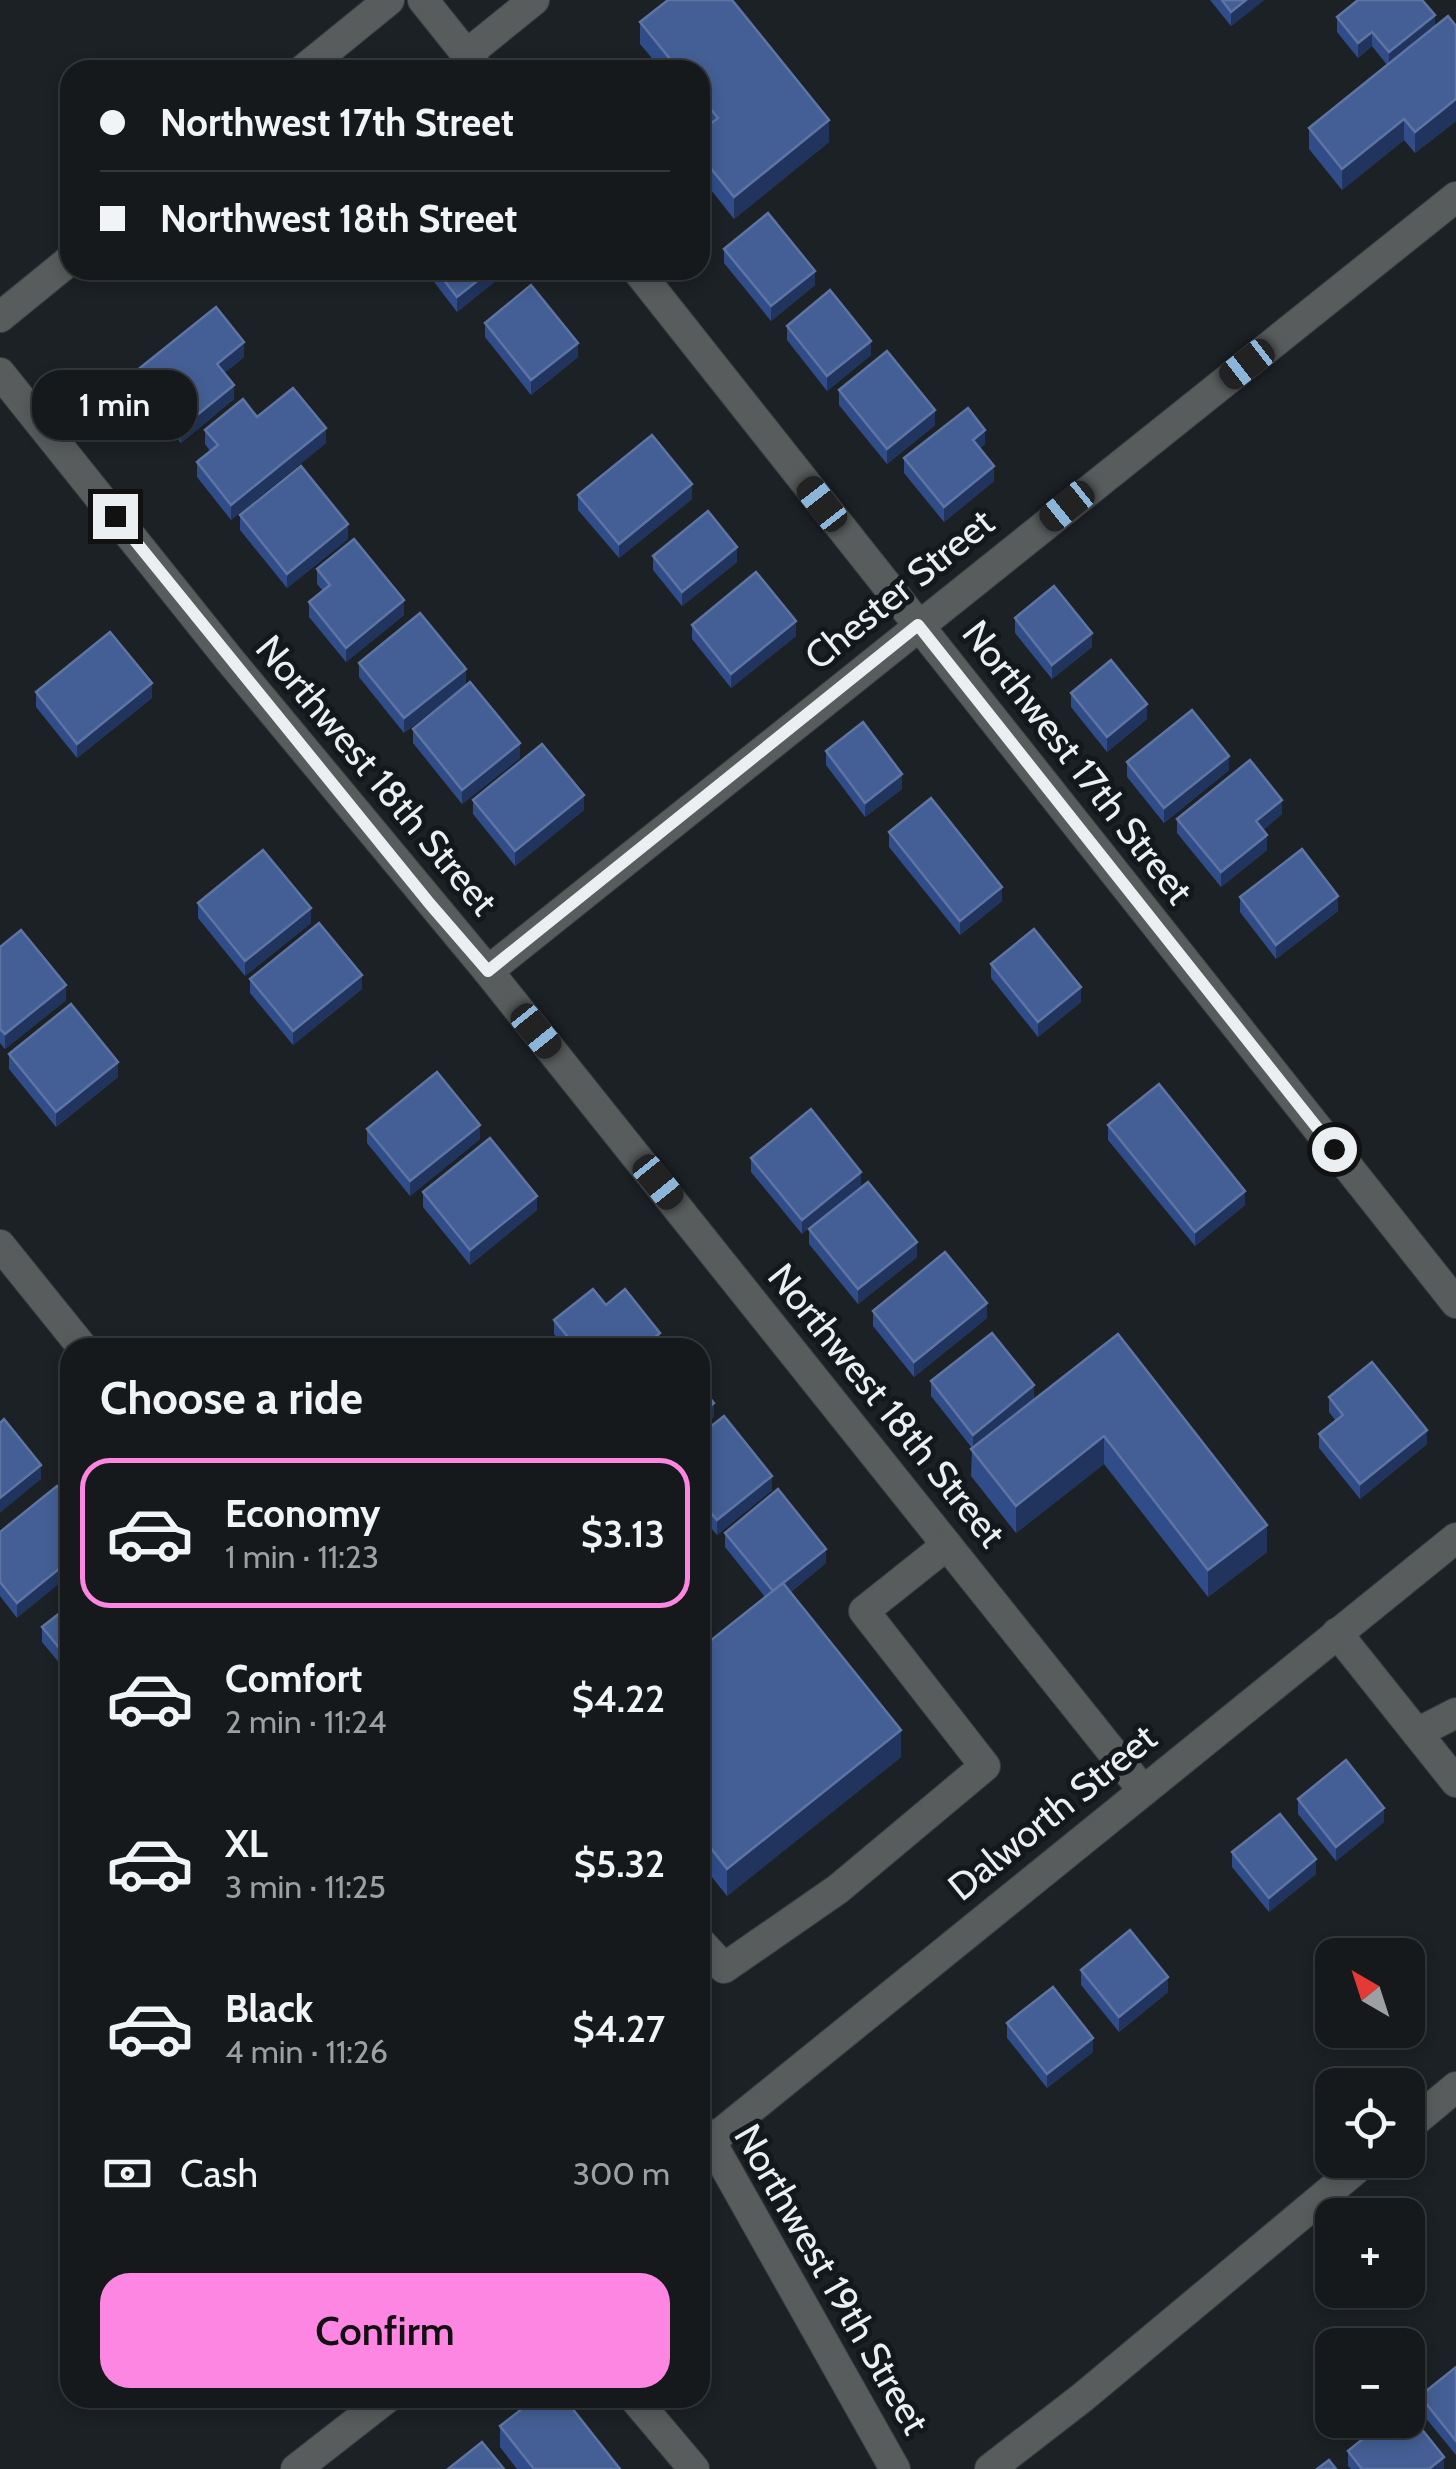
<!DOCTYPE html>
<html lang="en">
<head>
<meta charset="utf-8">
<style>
  body { margin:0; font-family:Cabin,sans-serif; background:#222629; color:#f1f3f6; height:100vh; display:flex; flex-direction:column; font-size:38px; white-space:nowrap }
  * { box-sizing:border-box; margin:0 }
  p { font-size:32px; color:#9da0a3 }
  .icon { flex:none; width:55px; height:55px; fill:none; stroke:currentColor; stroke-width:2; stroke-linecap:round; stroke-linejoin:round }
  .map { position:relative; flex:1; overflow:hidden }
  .side { position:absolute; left:60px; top:1338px; width:650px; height:1070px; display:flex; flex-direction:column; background:#15191c; border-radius:30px; box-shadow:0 5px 15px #0003,0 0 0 2px #34383b }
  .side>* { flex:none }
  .top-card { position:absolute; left:60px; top:60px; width:650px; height:220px; border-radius:30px; box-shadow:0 5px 15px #0003,0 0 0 2px #34383b; display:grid; align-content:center; height:220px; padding:0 40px; background:#15191c }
  .needle { width:65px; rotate:321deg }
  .fabs { position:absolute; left:1315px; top:1938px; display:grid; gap:20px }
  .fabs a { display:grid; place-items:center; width:110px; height:110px; border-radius:20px; background:#15191c; box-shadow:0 5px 15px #0003,0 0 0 2px #34383b; font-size:50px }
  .end { position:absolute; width:45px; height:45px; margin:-22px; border:12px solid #ebeff2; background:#111; box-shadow:0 0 0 5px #111 }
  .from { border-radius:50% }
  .bubble { position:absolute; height:70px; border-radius:30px; background:#15191c; box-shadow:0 5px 15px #0003,0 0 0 2px #34383b; font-size:32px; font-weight:600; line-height:70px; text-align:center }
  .car { position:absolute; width:30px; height:60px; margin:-30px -15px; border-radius:12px; box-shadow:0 0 8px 2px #0007; background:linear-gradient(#222 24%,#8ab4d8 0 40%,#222 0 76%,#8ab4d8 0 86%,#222 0) }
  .top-card b { display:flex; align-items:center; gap:35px; height:95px; font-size:38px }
  .top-card b+b { border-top:2px solid #34383b }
  .top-card i { width:25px; height:25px; background:#f1f3f6 }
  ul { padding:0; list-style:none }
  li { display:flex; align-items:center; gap:30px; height:150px; margin:0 20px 15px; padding:0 20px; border:5px solid transparent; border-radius:30px }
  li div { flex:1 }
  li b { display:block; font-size:38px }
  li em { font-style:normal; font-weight:600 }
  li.current { border-color:#fd86e3 }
  li>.icon { width:90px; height:90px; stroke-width:1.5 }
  h2 { padding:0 40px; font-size:45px; line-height:120px }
  .pay { display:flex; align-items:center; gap:25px; height:110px; padding:0 40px; font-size:38px }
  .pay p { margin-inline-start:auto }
  .cta { display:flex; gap:20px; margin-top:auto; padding:20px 40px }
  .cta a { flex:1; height:115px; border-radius:30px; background:#fd86e3; color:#111; font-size:40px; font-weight:600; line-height:115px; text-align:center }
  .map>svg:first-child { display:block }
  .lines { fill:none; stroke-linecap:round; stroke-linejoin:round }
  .minor-casing { stroke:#393e43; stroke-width:32 }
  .minor { stroke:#585c5d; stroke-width:30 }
  .wall { fill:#304d8a }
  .shaded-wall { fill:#20345d }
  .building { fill:#445f95; stroke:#5e75a4; stroke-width:2.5 }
  .route { stroke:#ebeff2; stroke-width:12 }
  .labels { text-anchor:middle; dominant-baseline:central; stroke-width:10; stroke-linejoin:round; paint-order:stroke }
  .street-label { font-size:38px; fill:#ebeff2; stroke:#13181d }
</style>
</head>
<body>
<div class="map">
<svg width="1456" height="2469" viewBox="0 0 1456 2469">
  <rect width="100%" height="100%" fill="#1c2126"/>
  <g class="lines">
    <g class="minor-casing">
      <g id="minor">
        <polyline points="423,0 479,70"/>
        <polyline points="466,55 534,0"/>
        <polyline points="303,70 389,0"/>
        <polyline points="637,270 1456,1303"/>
        <polyline points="0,317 70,260"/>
        <polyline points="0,373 229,659 488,971 1142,1789"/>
        <polyline points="488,971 1456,197"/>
        <polyline points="0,1245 83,1348"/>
        <polyline points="1337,1633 1456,1782"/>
        <polyline points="1417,1733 1456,1713"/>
        <polyline points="700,1942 724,1968 838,1889 985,1766 864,1611 947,1545"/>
        <polyline points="1408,2127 1456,2087"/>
        <polyline points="700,2128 711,2142 895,2469"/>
        <polyline points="700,2150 1456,1538"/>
        <polyline points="634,2398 694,2469"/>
        <polyline points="296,2469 387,2398"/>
        <polyline points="990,2469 1083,2397 1367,2160"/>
      </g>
    </g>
    <use href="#minor" class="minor"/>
  </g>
  <g class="wall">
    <polygon points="1210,0 1264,0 1231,26"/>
    <polygon points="1337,17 1435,27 1456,26 1456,121 1415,153 1404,140 1342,190 1309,149 1309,128 1387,65 1372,46 1358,58 1337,32"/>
    <polygon points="640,22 829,142 734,219 700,176 700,132 707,126 700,118 700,70 662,70 640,44"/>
    <polygon points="724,249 815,285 771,321 724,263"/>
    <polygon points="428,270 503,270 503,275 457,312 428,274"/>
    <polygon points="485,323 578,357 531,395 485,337"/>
    <polygon points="787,326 871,355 827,391 787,340"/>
    <polygon points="244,357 224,373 234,399 181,443 135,387 135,372"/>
    <polygon points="839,390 935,425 887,464 839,405"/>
    <polygon points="257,417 326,443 231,520 197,477 197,462 210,451 205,444 205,430"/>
    <polygon points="985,444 980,448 994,481 944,522 904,473 904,458"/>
    <polygon points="578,495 692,499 619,558 578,510"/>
    <polygon points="240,515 348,539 287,588 240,530"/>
    <polygon points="653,556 737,562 682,606 653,570"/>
    <polygon points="317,569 404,615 346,662 309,617 309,602 323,591 317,584"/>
    <polygon points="1015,618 1092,647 1052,679 1015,633"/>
    <polygon points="692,625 796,636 731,688 692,639"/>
    <polygon points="359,663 466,684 404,733 359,677"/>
    <polygon points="36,692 152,698 77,758 36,707"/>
    <polygon points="1071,693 1147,719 1107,752 1071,707"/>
    <polygon points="413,729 520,758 462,804 413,743"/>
    <polygon points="826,751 902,789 865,817 826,765"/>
    <polygon points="1127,762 1229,770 1164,823 1127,777"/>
    <polygon points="473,800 584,810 515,866 473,814"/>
    <polygon points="1282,814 1263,830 1267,850 1221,887 1177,833 1177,819"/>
    <polygon points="889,832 1002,901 960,935 889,847"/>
    <polygon points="1240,897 1338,911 1276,959 1240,912"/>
    <polygon points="198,903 311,923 245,976 198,918"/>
    <polygon points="0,947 66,1000 5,1049 0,1043"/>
    <polygon points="991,964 1081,1002 1038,1037 991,978"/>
    <polygon points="250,979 362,989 293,1045 250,993"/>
    <polygon points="9,1054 118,1077 56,1127 9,1069"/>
    <polygon points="811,1109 802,1234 751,1172 751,1158"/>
    <polygon points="1108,1125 1245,1205 1195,1246 1108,1140"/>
    <polygon points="367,1129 480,1139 410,1196 367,1143"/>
    <polygon points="423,1192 537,1210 470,1265 423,1207"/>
    <polygon points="809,1229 917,1257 858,1304 809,1244"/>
    <polygon points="606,1305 660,1347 565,1348 554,1334 554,1320"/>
    <polygon points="873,1311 987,1318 914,1377 873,1326"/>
    <polygon points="1118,1334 1267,1552 1208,1597 1104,1464 1016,1533 971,1476 972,1448 931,1396 931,1381 1034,1400"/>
    <polygon points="1329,1397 1427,1444 1360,1499 1319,1448 1319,1434 1336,1421 1329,1412"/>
    <polygon points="700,1435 772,1490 717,1535 700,1515"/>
    <polygon points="57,1486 17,1618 0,1596 0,1532"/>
    <polygon points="725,1533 826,1563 791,1592 901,1757 727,1896 700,1862 700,1649 765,1597 725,1547"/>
    <polygon points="70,1605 70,1676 42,1642 42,1627"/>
    <polygon points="1298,1799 1384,1822 1336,1861 1298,1814"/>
    <polygon points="1232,1852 1316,1874 1269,1912 1232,1867"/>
    <polygon points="1081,1970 1168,1992 1119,2032 1081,1985"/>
    <polygon points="1007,2023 1093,2052 1047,2088 1007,2038"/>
    <polygon points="1456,2367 1456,2455 1420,2411 1420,2396"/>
    <polygon points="500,2426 620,2469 517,2469 500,2447"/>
    <polygon points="1348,2451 1444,2469 1351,2469 1348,2466"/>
  </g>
  <g class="shaded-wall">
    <polygon points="1246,0 1264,0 1231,26 1231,12"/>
    <polygon points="1435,15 1435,30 1389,67 1389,52"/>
    <polygon points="1372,32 1372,46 1358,58 1358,43"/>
    <polygon points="1456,99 1456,121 1415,153 1415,132"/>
    <polygon points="1404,119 1404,140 1342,190 1342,169"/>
    <polygon points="829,120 829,142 734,219 734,197"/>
    <polygon points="491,270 503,270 503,275 457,312 457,297"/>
    <polygon points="815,271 815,285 771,321 771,306"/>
    <polygon points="871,341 871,355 827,391 827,376"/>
    <polygon points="244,342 244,357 217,379 217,364"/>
    <polygon points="578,343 578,357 531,395 531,380"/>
    <polygon points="234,385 234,399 181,443 181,428"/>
    <polygon points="935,410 935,425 887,464 887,449"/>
    <polygon points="326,428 326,443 231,520 231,505"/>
    <polygon points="985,430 985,444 973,454 973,440"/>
    <polygon points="994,466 994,481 944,522 944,507"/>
    <polygon points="692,484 692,499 619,558 619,544"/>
    <polygon points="348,524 348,539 287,588 287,574"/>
    <polygon points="737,547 737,562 682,606 682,592"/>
    <polygon points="404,600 404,615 346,662 346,648"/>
    <polygon points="796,621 796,636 731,688 731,674"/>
    <polygon points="1092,633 1092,647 1052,679 1052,665"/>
    <polygon points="466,669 466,684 404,733 404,718"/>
    <polygon points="152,683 152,698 77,758 77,744"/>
    <polygon points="1147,704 1147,719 1107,752 1107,737"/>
    <polygon points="520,743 520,758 462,804 462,790"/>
    <polygon points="1229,756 1229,770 1164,823 1164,808"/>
    <polygon points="902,774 902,789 865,817 865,803"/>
    <polygon points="584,795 584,810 515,866 515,851"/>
    <polygon points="1282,800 1282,814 1256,836 1256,821"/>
    <polygon points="1267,835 1267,850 1221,887 1221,872"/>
    <polygon points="1002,887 1002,901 960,935 960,921"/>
    <polygon points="1338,896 1338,911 1276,959 1276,945"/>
    <polygon points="311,908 311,923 245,976 245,961"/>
    <polygon points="362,975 362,989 293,1045 293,1031"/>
    <polygon points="66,985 66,1000 5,1049 5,1034"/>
    <polygon points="1081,987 1081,1002 1038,1037 1038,1022"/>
    <polygon points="118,1062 118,1077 56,1127 56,1112"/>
    <polygon points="480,1125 480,1139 410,1196 410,1181"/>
    <polygon points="861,1172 861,1186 802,1234 802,1220"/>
    <polygon points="1245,1191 1245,1205 1195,1246 1195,1232"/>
    <polygon points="537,1196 537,1210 470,1265 470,1250"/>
    <polygon points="917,1242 917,1257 858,1304 858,1289"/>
    <polygon points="987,1303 987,1318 914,1377 914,1362"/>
    <polygon points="660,1333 660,1348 642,1348"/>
    <polygon points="1034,1385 1034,1400 973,1449 973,1435"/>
    <polygon points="714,1403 714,1417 700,1429 700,1414"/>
    <polygon points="1427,1430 1427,1444 1360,1499 1360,1484"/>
    <polygon points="1104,1436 1104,1464 1016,1533 1016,1506"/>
    <polygon points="41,1465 41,1479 0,1513 0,1498"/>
    <polygon points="772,1476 772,1490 717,1535 717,1520"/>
    <polygon points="1267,1525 1267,1552 1208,1597 1208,1570"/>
    <polygon points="826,1549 826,1563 773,1607 773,1592"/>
    <polygon points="70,1560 70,1575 17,1618 17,1603"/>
    <polygon points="901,1730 901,1757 727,1896 727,1869"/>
    <polygon points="1384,1808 1384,1822 1336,1861 1336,1847"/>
    <polygon points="1316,1859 1316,1874 1269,1912 1269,1898"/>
    <polygon points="1168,1977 1168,1992 1119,2032 1119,2017"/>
    <polygon points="1093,2038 1093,2052 1047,2088 1047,2074"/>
    <polygon points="1444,2457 1444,2469 1429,2469"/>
  </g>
  <g class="building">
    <polygon points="668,0 732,0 829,120 734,197 700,155 700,132 718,118 700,96 700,70 679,70 640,22"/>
    <polygon points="1222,0 1246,0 1231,12"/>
    <polygon points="1358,0 1422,0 1435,15 1389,52 1372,32 1358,43 1337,17"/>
    <polygon points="1448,16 1456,26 1456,99 1415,132 1404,119 1342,169 1309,128"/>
    <polygon points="768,213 815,271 771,306 724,249"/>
    <polygon points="436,270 491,270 457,297"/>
    <polygon points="531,285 578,343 531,380 485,323"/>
    <polygon points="830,290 871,341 827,376 787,326"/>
    <polygon points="216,307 244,342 217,364 234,385 181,428 135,372"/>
    <polygon points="887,351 935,410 887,449 839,390"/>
    <polygon points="293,388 326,428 231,505 197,462 218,445 205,430 243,399 257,417"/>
    <polygon points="968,408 985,430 973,440 994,466 944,507 904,458"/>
    <polygon points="652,435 692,484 619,544 578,495"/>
    <polygon points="301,466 348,524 287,574 240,515"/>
    <polygon points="708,511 737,547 682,592 653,556"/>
    <polygon points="354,539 404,600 346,648 309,602 330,585 317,569"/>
    <polygon points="756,572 796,621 731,674 692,625"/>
    <polygon points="1054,586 1092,633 1052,665 1015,618"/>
    <polygon points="420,613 466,669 404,718 359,663"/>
    <polygon points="110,632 152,683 77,744 36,692"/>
    <polygon points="1111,660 1147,704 1107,737 1071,693"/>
    <polygon points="470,682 520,743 462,790 413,729"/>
    <polygon points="1192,710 1229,756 1164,808 1127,762"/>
    <polygon points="863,722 902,774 865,803 826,751"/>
    <polygon points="542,744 584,795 515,851 473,800"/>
    <polygon points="1250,760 1282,800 1256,821 1267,835 1221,872 1177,819"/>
    <polygon points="931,798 1002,887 960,921 889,832"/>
    <polygon points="1302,849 1338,896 1276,945 1240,897"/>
    <polygon points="263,850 311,908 245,961 198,903"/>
    <polygon points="319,923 362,975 293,1031 250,979"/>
    <polygon points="1034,929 1081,987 1038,1022 991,964"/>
    <polygon points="21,930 66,985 5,1034 0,1029 0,947"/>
    <polygon points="71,1004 118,1062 56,1112 9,1054"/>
    <polygon points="437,1072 480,1125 410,1181 367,1129"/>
    <polygon points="1159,1084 1245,1191 1195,1232 1108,1125"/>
    <polygon points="811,1109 861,1172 802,1220 751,1158"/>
    <polygon points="490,1138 537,1196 470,1250 423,1192"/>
    <polygon points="868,1182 917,1242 858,1289 809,1229"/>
    <polygon points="945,1252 987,1303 914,1362 873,1311"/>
    <polygon points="593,1289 606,1305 625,1289 660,1333 642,1348 577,1348 554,1320"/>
    <polygon points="992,1333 1034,1385 973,1435 931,1381"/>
    <polygon points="1118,1334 1267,1525 1208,1570 1104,1436 1016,1506 971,1449"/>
    <polygon points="1372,1362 1427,1430 1360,1484 1319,1434 1343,1415 1329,1397"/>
    <polygon points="700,1386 714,1403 700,1414"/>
    <polygon points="724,1416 772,1476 717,1520 700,1500 700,1435"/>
    <polygon points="4,1419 41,1465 0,1498 0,1423"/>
    <polygon points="57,1486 70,1503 70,1560 17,1603 0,1582 0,1532"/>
    <polygon points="778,1489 826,1549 773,1591 725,1533"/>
    <polygon points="783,1583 901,1730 727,1869 700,1834 700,1649"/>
    <polygon points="70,1605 70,1661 42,1627"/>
    <polygon points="1346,1760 1384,1808 1336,1847 1298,1799"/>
    <polygon points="1280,1814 1316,1859 1269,1898 1232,1852"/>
    <polygon points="1130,1930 1168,1977 1119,2017 1081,1970"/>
    <polygon points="1053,1987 1093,2038 1047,2074 1007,2023"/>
    <polygon points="1456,2367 1456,2441 1420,2396"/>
    <polygon points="536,2398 564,2398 620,2469 534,2469 500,2426"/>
    <polygon points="1408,2412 1444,2457 1429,2469 1362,2469 1348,2451 1386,2420 1408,2420"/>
    <polygon points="482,2442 504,2469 448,2469"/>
    <polygon points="1329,2460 1336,2469 1317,2469"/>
  </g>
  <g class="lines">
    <polyline class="route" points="115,516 430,904 488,971 918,625 1334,1149"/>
  </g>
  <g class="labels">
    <g class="street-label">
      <text transform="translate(899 589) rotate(-39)">Chester Street</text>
      <text transform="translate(1078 762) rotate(52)">Northwest 17th Street</text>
      <text transform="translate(377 775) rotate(50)">Northwest 18th Street</text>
      <text transform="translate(887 1405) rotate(51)">Northwest 18th Street</text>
      <text transform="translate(1052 1812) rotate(-39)">Dalworth Street</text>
      <text transform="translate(832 2279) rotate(60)">Northwest 19th Street</text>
    </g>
  </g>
</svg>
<div class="fabs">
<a><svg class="needle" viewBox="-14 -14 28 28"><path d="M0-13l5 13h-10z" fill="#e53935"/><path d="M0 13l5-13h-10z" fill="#9da0a3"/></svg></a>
<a><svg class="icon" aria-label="locate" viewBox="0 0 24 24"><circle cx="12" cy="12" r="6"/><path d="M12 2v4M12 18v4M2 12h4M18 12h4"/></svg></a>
<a>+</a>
<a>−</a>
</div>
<i class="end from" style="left:1334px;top:1149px"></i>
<i class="end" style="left:115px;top:516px"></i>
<div class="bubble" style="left:32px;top:370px;width:165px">1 min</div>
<i class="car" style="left:1247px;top:364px;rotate:232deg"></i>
<i class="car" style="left:822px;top:504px;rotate:322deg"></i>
<i class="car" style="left:1067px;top:506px;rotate:231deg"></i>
<i class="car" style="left:536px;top:1031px;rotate:141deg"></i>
<i class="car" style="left:658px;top:1182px;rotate:141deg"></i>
<div class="top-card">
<b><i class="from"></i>Northwest 17th Street</b>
<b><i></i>Northwest 18th Street</b>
</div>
<section class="side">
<h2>Choose a ride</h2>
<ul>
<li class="current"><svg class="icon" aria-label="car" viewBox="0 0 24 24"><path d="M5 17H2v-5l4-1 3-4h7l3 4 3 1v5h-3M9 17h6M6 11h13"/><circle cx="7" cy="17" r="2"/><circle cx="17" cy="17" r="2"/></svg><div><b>Economy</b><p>1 min · 11:23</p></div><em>$3.13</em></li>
<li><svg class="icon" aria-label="car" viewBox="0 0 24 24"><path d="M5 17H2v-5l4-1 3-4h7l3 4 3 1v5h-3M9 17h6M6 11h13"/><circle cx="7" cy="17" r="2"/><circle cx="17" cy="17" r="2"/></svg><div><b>Comfort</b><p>2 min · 11:24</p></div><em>$4.22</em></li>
<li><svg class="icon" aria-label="car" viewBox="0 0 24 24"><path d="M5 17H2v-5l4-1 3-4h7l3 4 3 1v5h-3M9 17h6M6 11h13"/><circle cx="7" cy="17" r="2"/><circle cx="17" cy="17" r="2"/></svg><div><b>XL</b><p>3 min · 11:25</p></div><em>$5.32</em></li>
<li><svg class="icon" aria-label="car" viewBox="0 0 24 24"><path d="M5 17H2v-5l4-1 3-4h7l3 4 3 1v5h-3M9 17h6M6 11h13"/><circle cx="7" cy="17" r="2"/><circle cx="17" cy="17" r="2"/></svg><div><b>Black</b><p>4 min · 11:26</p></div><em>$4.27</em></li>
</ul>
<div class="pay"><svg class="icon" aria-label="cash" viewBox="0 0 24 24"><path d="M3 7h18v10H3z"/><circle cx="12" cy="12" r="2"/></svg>Cash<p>300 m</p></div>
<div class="cta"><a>Confirm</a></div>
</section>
</div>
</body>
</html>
